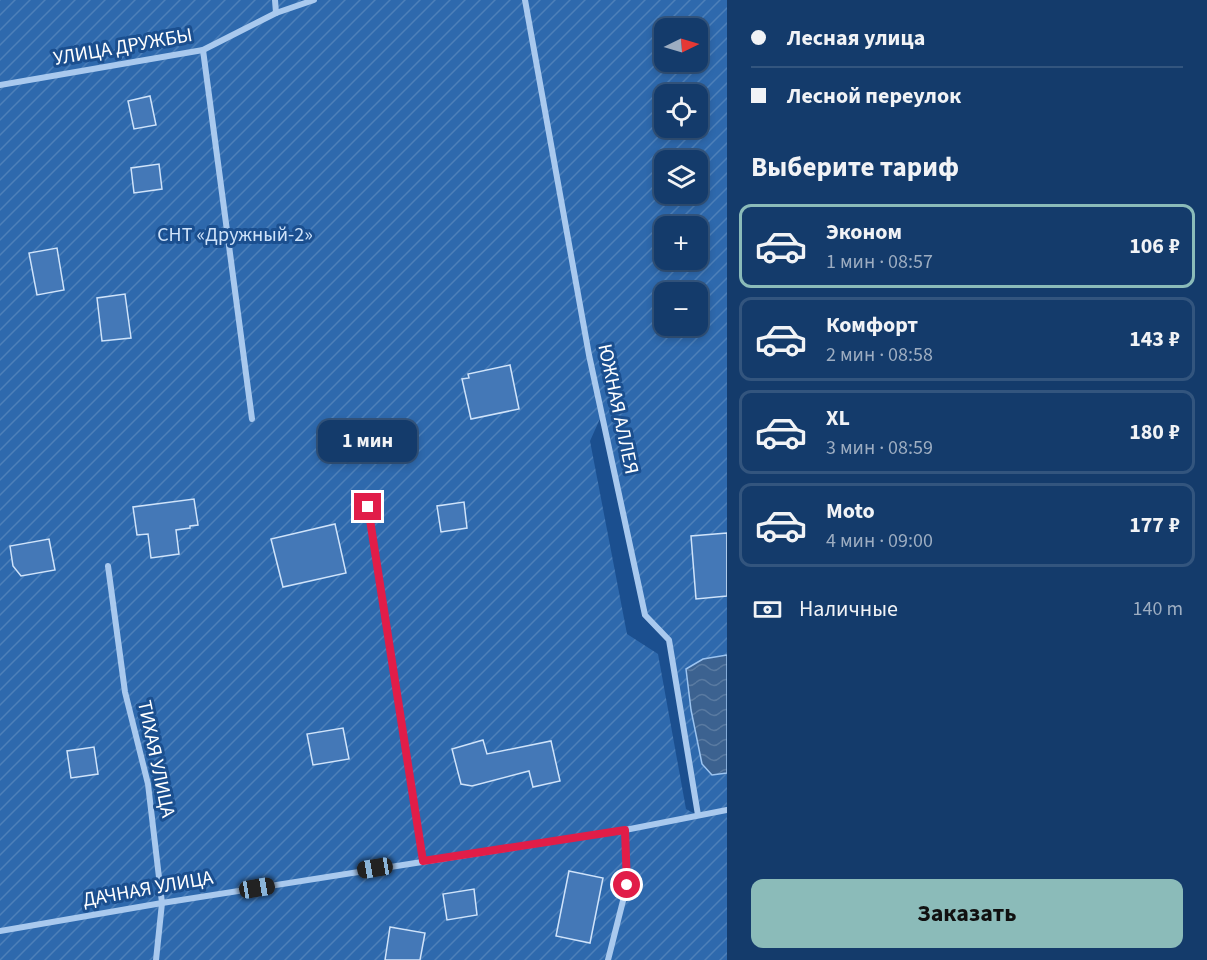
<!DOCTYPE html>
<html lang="ru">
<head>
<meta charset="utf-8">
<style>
  body { margin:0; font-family:"Source Sans 3",sans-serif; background:#1d4271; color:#f1f3f6; height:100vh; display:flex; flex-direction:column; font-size:22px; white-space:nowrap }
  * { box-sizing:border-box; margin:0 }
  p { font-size:20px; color:#9dadc1 }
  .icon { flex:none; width:33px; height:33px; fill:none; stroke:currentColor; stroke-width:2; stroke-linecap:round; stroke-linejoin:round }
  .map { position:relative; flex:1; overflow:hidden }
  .side { display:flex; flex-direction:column; background:#143b6b; width:480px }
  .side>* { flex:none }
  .top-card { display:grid; align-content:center; height:132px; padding:0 24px; background:#143b6b }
  .needle { width:39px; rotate:85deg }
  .buttons { position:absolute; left:654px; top:18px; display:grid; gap:12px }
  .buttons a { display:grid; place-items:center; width:54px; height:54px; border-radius:12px; background:#143b6b; box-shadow:0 3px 9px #0003,0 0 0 2px #33557e; font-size:30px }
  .end { position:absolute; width:27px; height:27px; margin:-14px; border:8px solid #e11d48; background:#fff; box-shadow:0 0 0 3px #fff }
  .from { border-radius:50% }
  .bubble { position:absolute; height:42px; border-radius:12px; background:#143b6b; box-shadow:0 3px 9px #0003,0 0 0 2px #33557e; font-size:20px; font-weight:700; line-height:42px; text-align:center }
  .car { position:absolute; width:18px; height:36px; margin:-18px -9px; border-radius:8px; box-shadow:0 0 4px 2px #0007; background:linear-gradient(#222 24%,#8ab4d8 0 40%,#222 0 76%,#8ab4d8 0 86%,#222 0) }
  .top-card b { display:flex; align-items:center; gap:21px; height:57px; font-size:22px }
  .top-card b+b { border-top:2px solid #33557e }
  .top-card i { width:15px; height:15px; background:#f1f3f6 }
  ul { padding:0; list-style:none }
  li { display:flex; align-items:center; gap:18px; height:84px; margin:0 12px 9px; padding:0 12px; border:3px solid #33557e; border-radius:12px }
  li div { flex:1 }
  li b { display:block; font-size:22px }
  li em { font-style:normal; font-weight:700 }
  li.selected { border-color:#8bbbb9 }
  li>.icon { width:54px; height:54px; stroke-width:1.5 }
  h2 { padding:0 24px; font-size:27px; line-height:72px }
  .pay { display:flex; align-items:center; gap:15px; height:66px; padding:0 24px; font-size:22px }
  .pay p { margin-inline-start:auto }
  .button { display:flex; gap:12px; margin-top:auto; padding:12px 24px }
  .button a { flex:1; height:69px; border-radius:12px; background:#8bbbb9; color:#111; font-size:24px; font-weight:700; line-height:69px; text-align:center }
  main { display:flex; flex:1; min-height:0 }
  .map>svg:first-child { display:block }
  .garden { fill:url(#garden-furrows); fill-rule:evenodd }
  .water { fill:url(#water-waves); stroke:#9cc4f0; stroke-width:1.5 }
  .building { fill:#4478b7; stroke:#cfe3fa; stroke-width:1.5 }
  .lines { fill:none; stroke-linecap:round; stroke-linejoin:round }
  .street { stroke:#a9c9ee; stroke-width:6 }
  .route { stroke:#e11d48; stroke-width:8 }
  .labels { text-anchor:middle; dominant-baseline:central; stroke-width:6; stroke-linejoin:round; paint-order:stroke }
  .street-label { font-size:20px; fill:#fff; stroke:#1b4f8f }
  .park-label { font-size:20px; fill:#cfe3fa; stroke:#1b4f8f }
</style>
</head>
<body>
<main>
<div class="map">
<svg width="727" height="960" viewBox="0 0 727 960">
  <defs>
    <pattern id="garden-furrows" width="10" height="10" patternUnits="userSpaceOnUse" patternTransform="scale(1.5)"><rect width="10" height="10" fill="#2e69ad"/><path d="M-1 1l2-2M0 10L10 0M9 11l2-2" fill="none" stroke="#4d80b9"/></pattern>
    <pattern id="water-waves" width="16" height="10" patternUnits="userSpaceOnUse" patternTransform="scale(1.5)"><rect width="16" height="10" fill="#3c6290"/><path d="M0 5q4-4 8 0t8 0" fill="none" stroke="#597aa1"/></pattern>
  </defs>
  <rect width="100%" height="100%" fill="#1b4f8f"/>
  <path class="garden" d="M0 0H727V960H0ZM664 28H698V62H664ZM664 94H698V128H664ZM664 160H698V194H664ZM664 226H698V260H664ZM664 292H698V326H664ZM603 412 645 615 669 640 697 815 686 809 658 654 627 634 590 441Z"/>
  <polygon class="water" points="727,655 727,773 712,775 702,764 691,710 686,669 703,659"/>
  <g class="building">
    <polygon points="150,96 156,125 134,129 128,101"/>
    <polygon points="159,164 162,189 134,193 131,168"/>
    <polygon points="57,248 64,290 37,295 29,253"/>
    <polygon points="125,294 131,338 102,341 97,298"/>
    <polygon points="510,365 519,409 471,419 462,379 469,378 468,374"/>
    <polygon points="194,499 198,525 190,526 190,528 176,530 179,554 151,558 148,534 137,535 133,507"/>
    <polygon points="464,502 467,528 441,532 437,506"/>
    <polygon points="335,524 346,573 283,587 271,539"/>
    <polygon points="727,533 727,596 696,599 691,536"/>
    <polygon points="49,539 55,570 21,576 13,566 10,546"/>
    <polygon points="343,728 349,759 313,765 307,734"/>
    <polygon points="483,740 487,754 551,741 560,781 533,787 529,771 472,786 461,784 452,749"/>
    <polygon points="94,747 98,774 71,778 67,751"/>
    <polygon points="569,871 603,878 590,943 556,936"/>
    <polygon points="474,889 477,915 447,920 443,894"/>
    <polygon points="390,927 425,933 420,960 385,960"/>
  </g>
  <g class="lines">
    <g class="street">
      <polyline points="275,0 276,13"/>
      <polyline points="525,0 589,355 645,615 669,640 698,815"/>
      <polyline points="203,50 252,419"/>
      <polyline points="0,85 203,50 276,13 314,0"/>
      <polyline points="368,507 423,861"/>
      <polyline points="108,566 125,692 148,784 162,903 156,960"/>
      <polyline points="0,931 162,903 625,830 727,810"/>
      <polyline points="608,960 627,885 625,830"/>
    </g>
  </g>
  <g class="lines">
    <polyline class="route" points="368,507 423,861 625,830 627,885"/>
  </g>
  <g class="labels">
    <g class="street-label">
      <text transform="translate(123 47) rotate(-10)">УЛИЦА ДРУЖБЫ</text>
      <text transform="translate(618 409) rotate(78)">ЮЖНАЯ АЛЛЕЯ</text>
      <text transform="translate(156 759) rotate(78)">ТИХАЯ УЛИЦА</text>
      <text transform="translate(148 889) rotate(-10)">ДАЧНАЯ УЛИЦА</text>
    </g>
    <g class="park-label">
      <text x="235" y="235">СНТ «Дружный-2»</text>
    </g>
  </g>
</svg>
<div class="buttons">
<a><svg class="needle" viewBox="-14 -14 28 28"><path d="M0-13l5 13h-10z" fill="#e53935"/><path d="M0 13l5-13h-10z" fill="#9dadc1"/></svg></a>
<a><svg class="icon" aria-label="locate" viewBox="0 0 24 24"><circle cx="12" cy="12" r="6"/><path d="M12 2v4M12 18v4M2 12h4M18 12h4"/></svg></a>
<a><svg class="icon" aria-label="layers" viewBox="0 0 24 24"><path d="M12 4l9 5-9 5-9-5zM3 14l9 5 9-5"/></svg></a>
<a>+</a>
<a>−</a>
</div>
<i class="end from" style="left:627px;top:885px"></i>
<i class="end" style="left:368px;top:507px"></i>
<div class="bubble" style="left:318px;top:420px;width:99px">1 мин</div>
<i class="car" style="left:375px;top:868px;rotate:261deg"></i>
<i class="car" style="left:257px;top:888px;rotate:81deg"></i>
</div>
<section class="side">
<div class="top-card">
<b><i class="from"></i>Лесная улица</b>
<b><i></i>Лесной переулок</b>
</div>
<h2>Выберите тариф</h2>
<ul>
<li class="selected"><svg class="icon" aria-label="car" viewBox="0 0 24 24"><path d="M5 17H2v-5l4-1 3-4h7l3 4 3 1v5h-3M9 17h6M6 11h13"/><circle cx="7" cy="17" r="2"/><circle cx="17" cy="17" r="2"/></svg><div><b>Эконом</b><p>1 мин · 08:57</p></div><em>106 ₽</em></li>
<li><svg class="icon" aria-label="car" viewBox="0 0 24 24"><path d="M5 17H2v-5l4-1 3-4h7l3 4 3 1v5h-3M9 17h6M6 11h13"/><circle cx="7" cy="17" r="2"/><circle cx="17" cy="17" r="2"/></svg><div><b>Комфорт</b><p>2 мин · 08:58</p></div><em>143 ₽</em></li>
<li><svg class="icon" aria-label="car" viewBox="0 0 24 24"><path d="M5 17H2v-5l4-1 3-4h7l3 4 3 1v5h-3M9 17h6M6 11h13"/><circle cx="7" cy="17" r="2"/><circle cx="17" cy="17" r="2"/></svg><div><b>XL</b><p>3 мин · 08:59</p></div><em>180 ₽</em></li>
<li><svg class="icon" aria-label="car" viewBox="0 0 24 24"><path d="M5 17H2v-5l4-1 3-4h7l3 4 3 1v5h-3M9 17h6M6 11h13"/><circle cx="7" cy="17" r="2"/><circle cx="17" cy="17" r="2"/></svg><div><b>Moto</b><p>4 мин · 09:00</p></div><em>177 ₽</em></li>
</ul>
<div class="pay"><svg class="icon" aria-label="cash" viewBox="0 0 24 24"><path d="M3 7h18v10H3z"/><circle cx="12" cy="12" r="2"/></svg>Наличные<p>140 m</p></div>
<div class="button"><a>Заказать</a></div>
</section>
</main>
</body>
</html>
